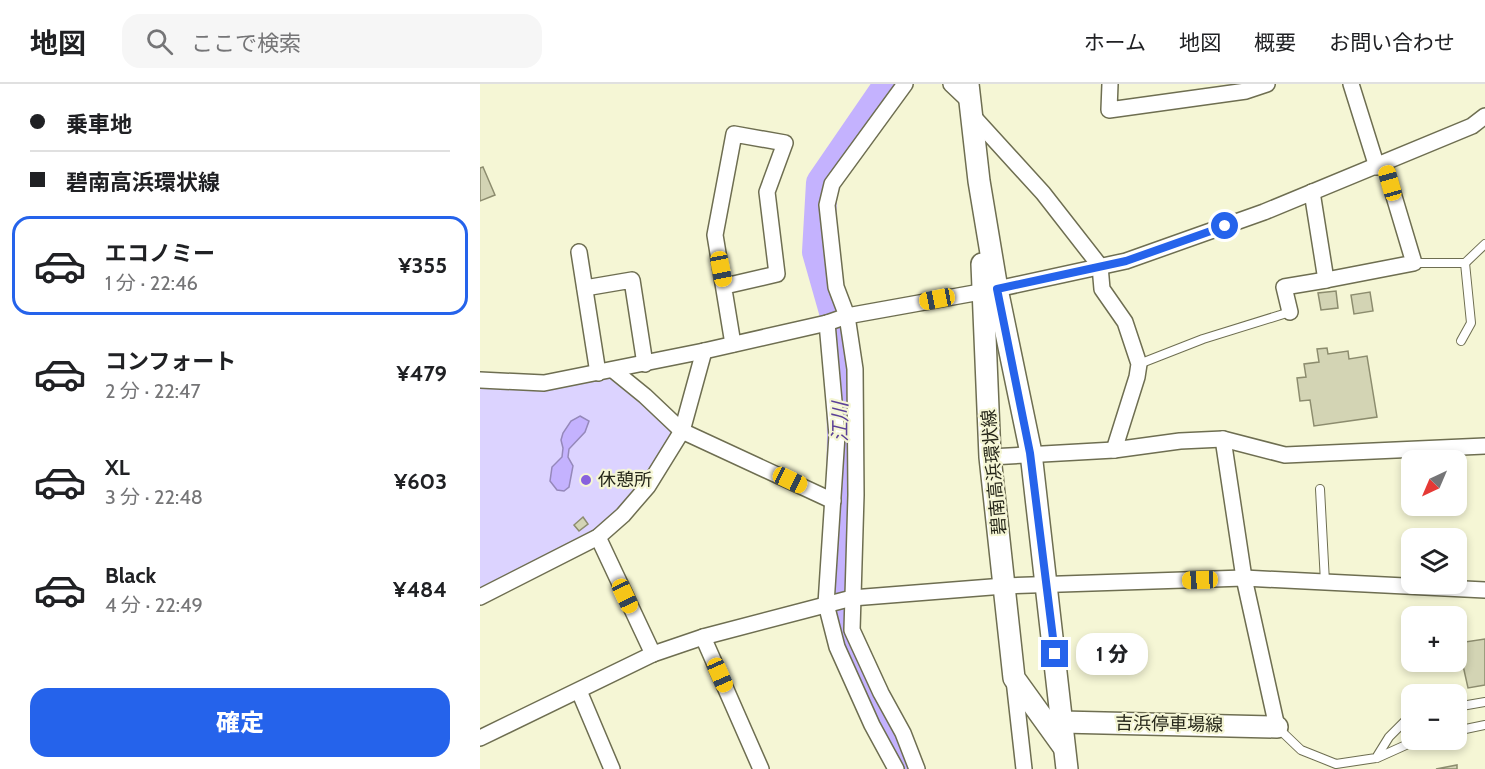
<!DOCTYPE html>
<html lang="ja">
<head>
<meta charset="utf-8">
<style>
  body { margin:0; font-family:Cabin,"Noto Sans JP",sans-serif; background:#f6f6f6; color:#202124; height:100vh; display:flex; flex-direction:column; font-size:22px; white-space:nowrap }
  * { box-sizing:border-box; margin:0 }
  p { font-size:20px; color:#757577 }
  .icon { flex:none; width:33px; height:33px; fill:none; stroke:currentColor; stroke-width:2; stroke-linecap:round; stroke-linejoin:round }
  .map { position:relative; flex:1; overflow:hidden }
  .drawer { display:flex; flex-direction:column; background:#fff; width:480px }
  .drawer>* { flex:none }
  .banner { display:grid; align-content:center; height:132px; padding:0 30px; background:#fff }
  .needle { width:39px; rotate:224deg }
  .fabs { position:absolute; left:921px; top:366px; display:grid; gap:12px }
  .fabs a { display:grid; place-items:center; width:66px; height:66px; border-radius:12px; background:#fff; box-shadow:0 3px 9px #0003; font-size:30px }
  .end { position:absolute; width:27px; height:27px; margin:-14px; border:8px solid #2563eb; background:#fff; box-shadow:0 0 0 3px #fff }
  .from { border-radius:50% }
  .bubble { position:absolute; height:42px; border-radius:18px; background:#fff; box-shadow:0 3px 9px #0003; font-size:20px; font-weight:800; line-height:42px; text-align:center }
  .car { position:absolute; width:18px; height:36px; margin:-18px -9px; border-radius:8px; box-shadow:0 0 4px 2px #0007; background:linear-gradient(#f5c518 24%,#345 0 40%,#f5c518 0 76%,#345 0 86%,#f5c518 0) }
  .banner b { display:flex; align-items:center; gap:21px; height:57px; font-size:22px }
  .banner b+b { border-top:2px solid #e0e0e0 }
  .banner i { width:15px; height:15px; background:#202124 }
  ul { padding:0; list-style:none }
  li { display:flex; align-items:center; gap:18px; height:99px; margin:0 12px 9px; padding:0 18px; border:3px solid transparent; border-radius:18px }
  li div { flex:1 }
  li b { display:block; font-size:22px }
  li em { font-style:normal; font-weight:800 }
  li.current { border-color:#2563eb }
  li>.icon { width:54px; height:54px; stroke-width:1.5 }
  .cta { display:flex; gap:12px; margin-top:auto; padding:12px 30px }
  .cta a { flex:1; height:69px; border-radius:18px; background:#2563eb; color:#fff; font-size:24px; font-weight:800; line-height:69px; text-align:center }
  header { display:flex; align-items:center; gap:36px; box-sizing:border-box; height:84px; padding:0 30px; background:#fff; border-bottom:2px solid #e0e0e0 }
  header strong { font-size:28px }
  nav { display:flex; gap:33px; margin-inline-start:auto; font-size:21px }
  .search { width:420px; height:54px; background:#f6f6f6; display:flex; align-items:center; gap:15px; box-sizing:border-box; padding:0 21px; border-radius:18px; color:#757577; font-size:22px }
  main { display:flex; flex:1; min-height:0 }
  .map>svg:first-child { display:block }
  .green { fill:#dcd3ff }
  .water { fill:#c4b2fe; stroke:#9588ba; stroke-width:1.5 }
  .lines { fill:none; stroke-linecap:round; stroke-linejoin:round }
  .river { stroke:#c4b2fe; stroke-width:32 }
  .building { fill:#d3d4b4; stroke:#8c8c6e; stroke-width:1.5 }
  .service-casing { stroke:#6e6e51; stroke-width:10 }
  .minor-casing { stroke:#6e6e51; stroke-width:18 }
  .secondary-casing { stroke:#6e6e51; stroke-width:24 }
  .service { stroke:#fff; stroke-width:8 }
  .minor { stroke:#fff; stroke-width:15 }
  .secondary { stroke:#fff; stroke-width:21 }
  .route { stroke:#2563eb; stroke-width:8 }
  .poi-dot { fill:#8862dd; stroke:#f5f6d5; stroke-width:2 }
  .labels { text-anchor:middle; dominant-baseline:central; stroke-width:4.5; stroke-linejoin:round; paint-order:stroke }
  .street-label { font-size:18px; fill:#26271a; stroke:#f5f6d5 }
  .poi-label { font-size:18px; fill:#26271a; stroke:#f5f6d5; text-anchor:start }
  .water-label { font-size:20px; font-style:italic; fill:#5b4097; stroke:#f5f6d5 }
</style>
</head>
<body>
<header>
<strong>地図</strong>
<div class="search"><svg class="icon" aria-label="search" viewBox="0 0 24 24"><circle cx="10" cy="10" r="6"/><path d="M15 15l6 6"/></svg>ここで検索</div>
<nav><a>ホーム</a><a>地図</a><a>概要</a><a>お問い合わせ</a></nav>
</header>
<main>
<section class="drawer">
<div class="banner">
<b><i class="from"></i>乗車地</b>
<b><i></i>碧南高浜環状線</b>
</div>
<ul>
<li class="current"><svg class="icon" aria-label="car" viewBox="0 0 24 24"><path d="M5 17H2v-5l4-1 3-4h7l3 4 3 1v5h-3M9 17h6M6 11h13"/><circle cx="7" cy="17" r="2"/><circle cx="17" cy="17" r="2"/></svg><div><b>エコノミー</b><p>1 分 · 22:46</p></div><em>¥355</em></li>
<li><svg class="icon" aria-label="car" viewBox="0 0 24 24"><path d="M5 17H2v-5l4-1 3-4h7l3 4 3 1v5h-3M9 17h6M6 11h13"/><circle cx="7" cy="17" r="2"/><circle cx="17" cy="17" r="2"/></svg><div><b>コンフォート</b><p>2 分 · 22:47</p></div><em>¥479</em></li>
<li><svg class="icon" aria-label="car" viewBox="0 0 24 24"><path d="M5 17H2v-5l4-1 3-4h7l3 4 3 1v5h-3M9 17h6M6 11h13"/><circle cx="7" cy="17" r="2"/><circle cx="17" cy="17" r="2"/></svg><div><b>XL</b><p>3 分 · 22:48</p></div><em>¥603</em></li>
<li><svg class="icon" aria-label="car" viewBox="0 0 24 24"><path d="M5 17H2v-5l4-1 3-4h7l3 4 3 1v5h-3M9 17h6M6 11h13"/><circle cx="7" cy="17" r="2"/><circle cx="17" cy="17" r="2"/></svg><div><b>Black</b><p>4 分 · 22:49</p></div><em>¥484</em></li>
</ul>
<div class="cta"><a>確定</a></div>
</section>
<div class="map">
<svg width="1005" height="685" viewBox="0 0 1005 685">
  <rect width="100%" height="100%" fill="#f5f6d5"/>
  <polygon class="green" points="134,291 194,348 163,399 116,449 0,507 0,303"/>
  <polygon class="water" points="100,332 109,337 105,348 89,365 88,373 93,382 89,403 84,407 77,406 70,397 72,383 82,373 83,364 81,356 83,349 91,337"/>
  <g class="lines">
    <polyline class="river" points="410,0 342,99 338,168 361,249 363,352 360,524 364,556 426,685"/>
  </g>
  <g class="building">
    <polygon points="3,83 15,111 0,117 0,84"/>
    <polygon points="856,207 858,224 841,226 838,209"/>
    <polygon points="890,208 893,227 874,230 871,211"/>
    <polygon points="847,264 848,270 868,267 869,275 887,272 897,333 834,342 830,316 820,317 817,294 826,293 824,280 839,278 837,265"/>
    <polygon points="103,393 109,393 110,400 104,400"/>
    <polygon points="103,433 108,440 99,447 94,441"/>
    <polygon points="1005,555 1005,601 988,604 978,559"/>
    <polygon points="977,681 977,685 956,685"/>
  </g>
  <g class="lines">
    <g class="service-casing">
      <g id="service">
        <polyline points="934,179 985,179 1005,160"/>
        <polyline points="981,257 991,239 985,179"/>
        <polyline points="659,280 723,255 810,228"/>
        <polyline points="840,405 845,498"/>
        <polyline points="976,623 1005,618"/>
        <polyline points="799,645 821,666 856,680 896,674 909,653 932,630"/>
        <polyline points="976,647 1005,641"/>
        <polyline points="897,674 937,656"/>
      </g>
    </g>
    <g class="minor-casing">
      <g id="minor">
        <polyline points="425,0 352,100 347,121 356,203 367,232 375,285 376,411 372,546 401,609 423,649 437,685"/>
        <polyline points="471,0 490,18"/>
        <polyline points="630,0 629,26 766,7 787,0"/>
        <polyline points="871,0 897,83"/>
        <polyline points="491,30 563,109 620,182 622,205 645,238 659,280 657,293 634,366"/>
        <polyline points="99,168 118,289"/>
        <polyline points="846,196 934,179 904,79"/>
        <polyline points="245,202 297,190 287,108 305,59 254,50 235,151 253,260"/>
        <polyline points="105,204 152,196 165,280"/>
        <polyline points="810,228 804,203 846,196 832,108"/>
        <polyline points="347,239 357,351 346,520 357,563 392,641 416,685"/>
        <polyline points="133,286 165,312 202,347 353,417"/>
        <polyline points="0,296 64,299 224,267 347,239 367,232 517,205 646,177 784,128 992,42 1005,32"/>
        <polyline points="743,355 764,494 797,643"/>
        <polyline points="510,373 634,366 700,357 743,355 805,371 1005,362"/>
        <polyline points="118,453 173,570"/>
        <polyline points="0,513 118,453 143,431 168,402 202,347 224,267"/>
        <polyline points="223,553 281,685"/>
        <polyline points="534,596 544,685"/>
        <polyline points="99,607 132,685"/>
        <polyline points="0,654 173,570 223,553 372,514 524,502 764,494 1005,506"/>
      </g>
    </g>
    <g class="secondary-casing">
      <g id="secondary">
        <polyline points="488,0 499,97 517,205 551,369 587,685"/>
        <polyline points="502,180 510,373 534,594 583,662"/>
        <polyline points="582,638 797,643"/>
      </g>
    </g>
    <use href="#service" class="service"/>
    <use href="#minor" class="minor"/>
    <use href="#secondary" class="secondary"/>
  </g>
  <g class="lines">
    <polyline class="route" points="575,570 550,369 517,205 646,177 745,142"/>
  </g>
  <circle class="poi-dot" cx="106" cy="396" r="6"/>
  <g class="labels">
    <g class="street-label">
      <text transform="translate(514 388) rotate(-95)">碧南高浜環状線</text>
      <text transform="translate(689 640) rotate(1)">吉浜停車場線</text>
    </g>
    <g class="poi-label">
      <text x="118" y="396">休憩所</text>
    </g>
    <g class="water-label">
      <text transform="translate(360 338) rotate(-90)">江川</text>
    </g>
  </g>
</svg>
<div class="fabs">
<a><svg class="needle" viewBox="-14 -14 28 28"><path d="M0-13l5 13h-10z" fill="#e53935"/><path d="M0 13l5-13h-10z" fill="#757577"/></svg></a>
<a><svg class="icon" aria-label="layers" viewBox="0 0 24 24"><path d="M12 4l9 5-9 5-9-5zM3 14l9 5 9-5"/></svg></a>
<a>+</a>
<a>−</a>
</div>
<i class="end from" style="left:745px;top:142px"></i>
<i class="end" style="left:575px;top:570px"></i>
<div class="bubble" style="left:596px;top:549px;width:72px">1 分</div>
<i class="car" style="left:910px;top:99px;rotate:344deg"></i>
<i class="car" style="left:241px;top:185px;rotate:169deg"></i>
<i class="car" style="left:457px;top:215px;rotate:259deg"></i>
<i class="car" style="left:310px;top:396px;rotate:115deg"></i>
<i class="car" style="left:720px;top:496px;rotate:268deg"></i>
<i class="car" style="left:145px;top:512px;rotate:155deg"></i>
<i class="car" style="left:240px;top:591px;rotate:156deg"></i>
</div>
</main>
</body>
</html>
